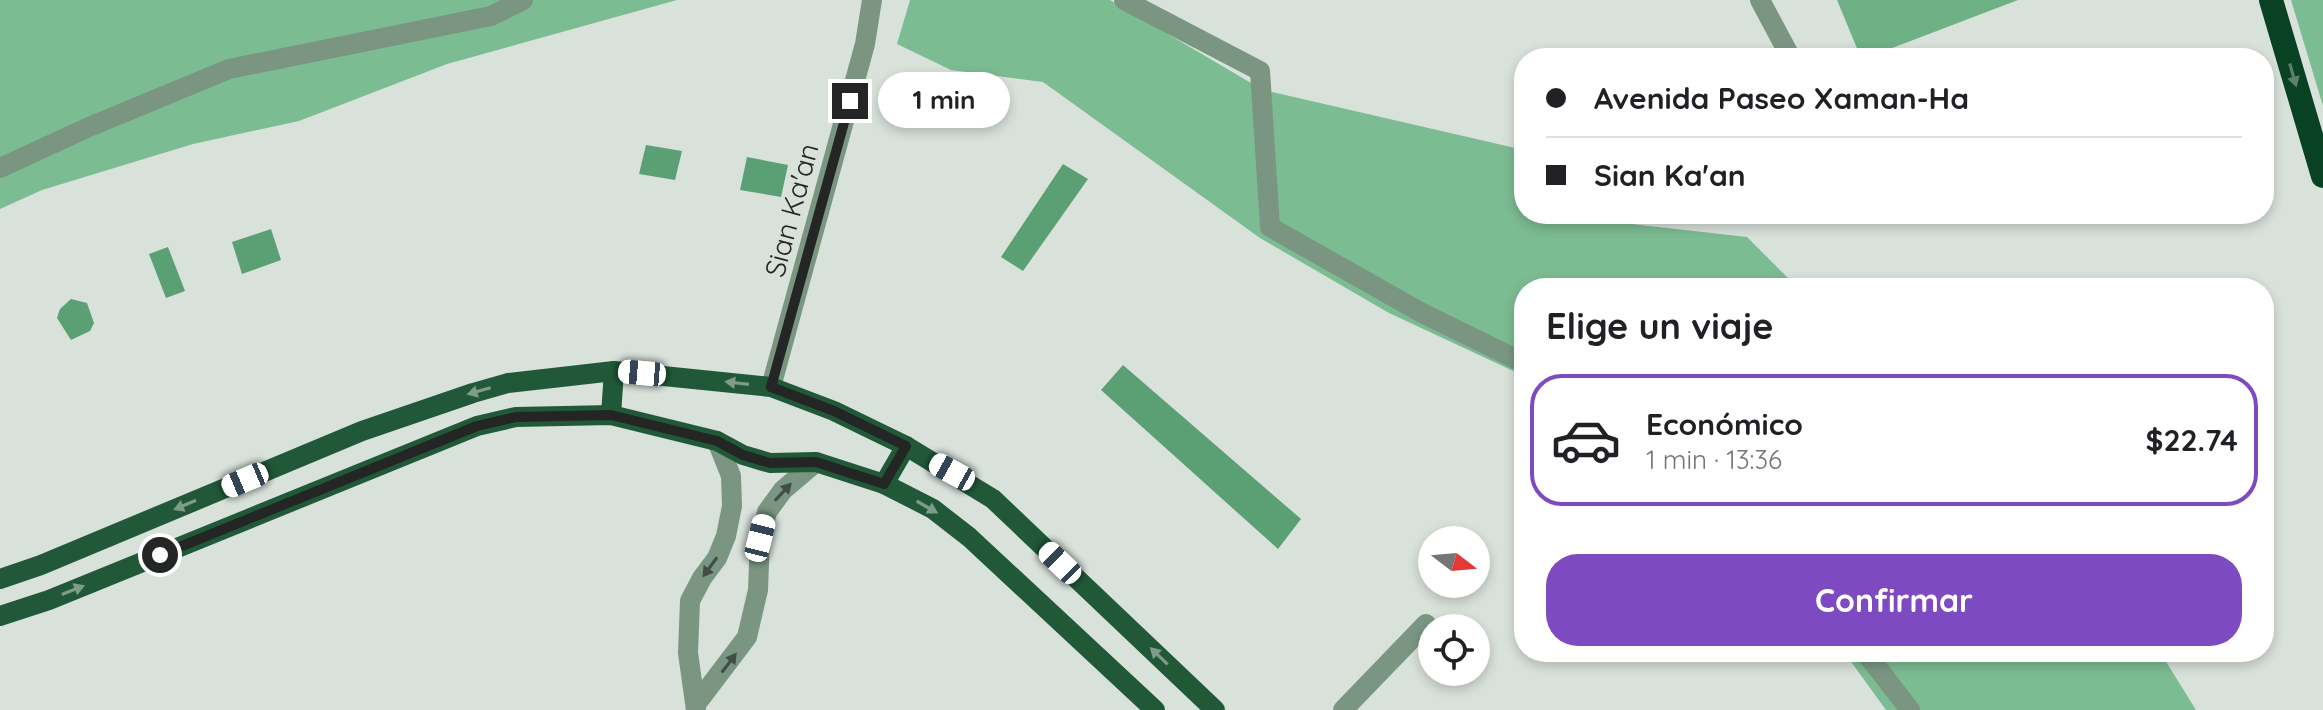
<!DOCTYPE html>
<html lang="es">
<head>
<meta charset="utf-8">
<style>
  body { margin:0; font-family:Quicksand,sans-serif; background:#f6f6f6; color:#202124; height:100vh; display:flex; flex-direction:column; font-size:30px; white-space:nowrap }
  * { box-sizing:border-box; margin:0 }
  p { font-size:26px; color:#757577 }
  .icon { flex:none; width:44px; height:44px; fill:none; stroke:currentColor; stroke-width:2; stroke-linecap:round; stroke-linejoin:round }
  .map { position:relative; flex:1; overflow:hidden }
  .side { position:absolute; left:1514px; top:278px; width:760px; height:384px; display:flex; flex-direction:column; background:#fff; border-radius:32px; box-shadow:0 4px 12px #0003 }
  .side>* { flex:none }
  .guide { position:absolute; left:1514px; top:48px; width:760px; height:176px; border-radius:32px; box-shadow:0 4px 12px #0003; display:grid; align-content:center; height:176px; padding:0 32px; background:#fff }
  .needle { width:52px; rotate:106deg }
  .controls { position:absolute; left:1418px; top:526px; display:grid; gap:16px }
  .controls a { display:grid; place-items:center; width:72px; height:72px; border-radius:50%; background:#fff; box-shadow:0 4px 12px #0003; font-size:40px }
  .end { position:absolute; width:36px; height:36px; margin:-18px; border:10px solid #232624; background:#fff; box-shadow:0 0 0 4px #fff }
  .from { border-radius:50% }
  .bubble { position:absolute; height:56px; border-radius:28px; background:#fff; box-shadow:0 4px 12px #0003; font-size:26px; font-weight:700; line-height:56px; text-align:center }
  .car { position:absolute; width:24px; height:48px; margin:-24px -12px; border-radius:10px; box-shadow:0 0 6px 2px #0007; background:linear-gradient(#fff 24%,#345 0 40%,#fff 0 76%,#345 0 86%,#fff 0) }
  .guide b { display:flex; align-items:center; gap:28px; height:76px; font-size:30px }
  .guide b+b { border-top:2px solid #e0e0e0 }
  .guide i { width:20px; height:20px; background:#202124 }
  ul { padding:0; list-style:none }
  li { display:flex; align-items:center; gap:24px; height:132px; margin:0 16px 12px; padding:0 16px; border:4px solid transparent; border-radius:32px }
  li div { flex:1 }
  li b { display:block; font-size:30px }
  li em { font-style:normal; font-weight:700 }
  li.on { border-color:#7d4ac2 }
  li>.icon { width:72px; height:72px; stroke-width:1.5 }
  h2 { padding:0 32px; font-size:36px; line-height:96px }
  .primary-button { display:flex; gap:16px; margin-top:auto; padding:16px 32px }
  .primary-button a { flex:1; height:92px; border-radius:32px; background:#7d4ac2; color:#fff; font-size:32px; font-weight:700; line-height:92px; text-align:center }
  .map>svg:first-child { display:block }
  .green { fill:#7cbc92 }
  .forest { fill:#6db185 }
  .water { fill:#5b9f74 }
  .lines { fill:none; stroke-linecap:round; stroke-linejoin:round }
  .minor { stroke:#7a9682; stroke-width:20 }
  .major { stroke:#215938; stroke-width:20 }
  .highway { stroke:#094124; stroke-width:24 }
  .oneway { fill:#5c816d }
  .oneway2 { fill:#7d9d8a }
  .oneway3 { fill:#414d45 }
  .route { stroke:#232624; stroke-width:10 }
  .labels { text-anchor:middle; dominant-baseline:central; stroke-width:6; stroke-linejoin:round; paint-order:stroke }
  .street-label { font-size:28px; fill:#232624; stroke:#d9e1db }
</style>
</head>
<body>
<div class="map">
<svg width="2323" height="710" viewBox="0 0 2323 710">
  <rect width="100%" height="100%" fill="#d9e1db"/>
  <g class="green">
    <polygon points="0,0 677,0 447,64 299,121 193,144 42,190 0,209"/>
    <polygon points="910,0 1110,0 1263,90 1524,150 1524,214 1592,214 1596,220 1747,237 1798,288 1524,288 1524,376 1389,313 1260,238 1043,82 951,70 897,44"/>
    <polygon points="2291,0 2323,0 2323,106"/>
    <polygon points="1844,652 2160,652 2196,710 1886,710"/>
  </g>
  <polygon class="forest" points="1837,0 2018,0 1866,58 1861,58"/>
  <g class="water">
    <polygon points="646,145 682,151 675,180 639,174"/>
    <polygon points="747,157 788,165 781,197 740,190"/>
    <polygon points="1063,164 1088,179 1023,271 1001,257"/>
    <polygon points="271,229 281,260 242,274 232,242"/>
    <polygon points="168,247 185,291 166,298 149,254"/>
    <polygon points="71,299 87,303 94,323 90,331 71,340 57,318 60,309"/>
    <polygon points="1123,365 1301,519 1278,549 1101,390"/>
  </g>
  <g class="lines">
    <g class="minor">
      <polyline points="1124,0 1260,71 1270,227 1422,313 1524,363"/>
      <polyline points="1760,0 1791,58"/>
      <polyline points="0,168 89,127 229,69 491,16 523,0"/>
      <polyline points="771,387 865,44 872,0"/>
      <polyline points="1865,652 1910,710"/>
      <polyline points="697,703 747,637 758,590 760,538 767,512 783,490 816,462"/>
      <polyline points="696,710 688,653 690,601 702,578 717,558 726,536 732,506 731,476 717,441"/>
      <polyline points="1343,710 1426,624"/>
    </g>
    <g class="major">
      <polyline points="611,415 614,371"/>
      <polyline points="884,484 906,446"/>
      <polyline points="0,579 41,565 362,431 473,393 508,383 614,371 771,387 834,411 906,446 993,499 1215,710"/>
      <polyline points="0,616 49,600 477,426 516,417 611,415 717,441 743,455 770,463 816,462 884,484 933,509 969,537 1155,710"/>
    </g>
    <polyline class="highway" points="2271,0 2323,176"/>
  </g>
  <defs><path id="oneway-solid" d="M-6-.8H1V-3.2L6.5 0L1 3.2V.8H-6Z" transform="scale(2)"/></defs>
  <use class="oneway" href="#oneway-solid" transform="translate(2293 75) rotate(74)"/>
  <g class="oneway2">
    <use href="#oneway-solid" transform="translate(737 383) rotate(-173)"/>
    <use href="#oneway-solid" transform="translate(479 391) rotate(164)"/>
    <use href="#oneway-solid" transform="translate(185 505) rotate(157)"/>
    <use href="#oneway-solid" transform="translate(927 507) rotate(30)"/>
    <use href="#oneway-solid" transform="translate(73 590) rotate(-22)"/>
    <use href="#oneway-solid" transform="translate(1159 656) rotate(-136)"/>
  </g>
  <g class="oneway3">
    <use href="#oneway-solid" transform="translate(783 492) rotate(-47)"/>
    <use href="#oneway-solid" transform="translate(710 567) rotate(126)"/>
    <use href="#oneway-solid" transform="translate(729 663) rotate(-53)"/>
  </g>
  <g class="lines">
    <polyline class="route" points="160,555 477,426 516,417 611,415 717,441 743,455 770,463 816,462 884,484 906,446 834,411 771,387 850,101"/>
  </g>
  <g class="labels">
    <g class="street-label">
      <text transform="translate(791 210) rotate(-75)">Sian Ka'an</text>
    </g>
  </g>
</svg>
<div class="controls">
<a><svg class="needle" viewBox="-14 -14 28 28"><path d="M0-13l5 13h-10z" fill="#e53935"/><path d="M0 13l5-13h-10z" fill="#757577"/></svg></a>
<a><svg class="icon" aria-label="locate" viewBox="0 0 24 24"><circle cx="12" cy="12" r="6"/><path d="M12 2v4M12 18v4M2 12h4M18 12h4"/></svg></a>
</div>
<i class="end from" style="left:160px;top:555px"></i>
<i class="end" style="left:850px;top:101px"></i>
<div class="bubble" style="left:878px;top:72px;width:132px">1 min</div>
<i class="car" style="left:642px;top:373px;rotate:275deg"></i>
<i class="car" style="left:952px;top:472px;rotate:299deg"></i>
<i class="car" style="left:245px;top:480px;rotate:247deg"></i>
<i class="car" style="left:760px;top:538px;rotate:14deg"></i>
<i class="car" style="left:1060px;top:563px;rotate:314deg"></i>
<div class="guide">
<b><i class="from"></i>Avenida Paseo Xaman-Ha</b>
<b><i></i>Sian Ka'an</b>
</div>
<section class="side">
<h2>Elige un viaje</h2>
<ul>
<li class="on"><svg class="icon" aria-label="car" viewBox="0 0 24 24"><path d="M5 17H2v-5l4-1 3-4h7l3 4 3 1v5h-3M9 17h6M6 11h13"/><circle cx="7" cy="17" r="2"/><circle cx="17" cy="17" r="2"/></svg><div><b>Económico</b><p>1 min · 13:36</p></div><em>$22.74</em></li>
</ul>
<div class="primary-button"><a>Confirmar</a></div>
</section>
</div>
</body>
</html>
